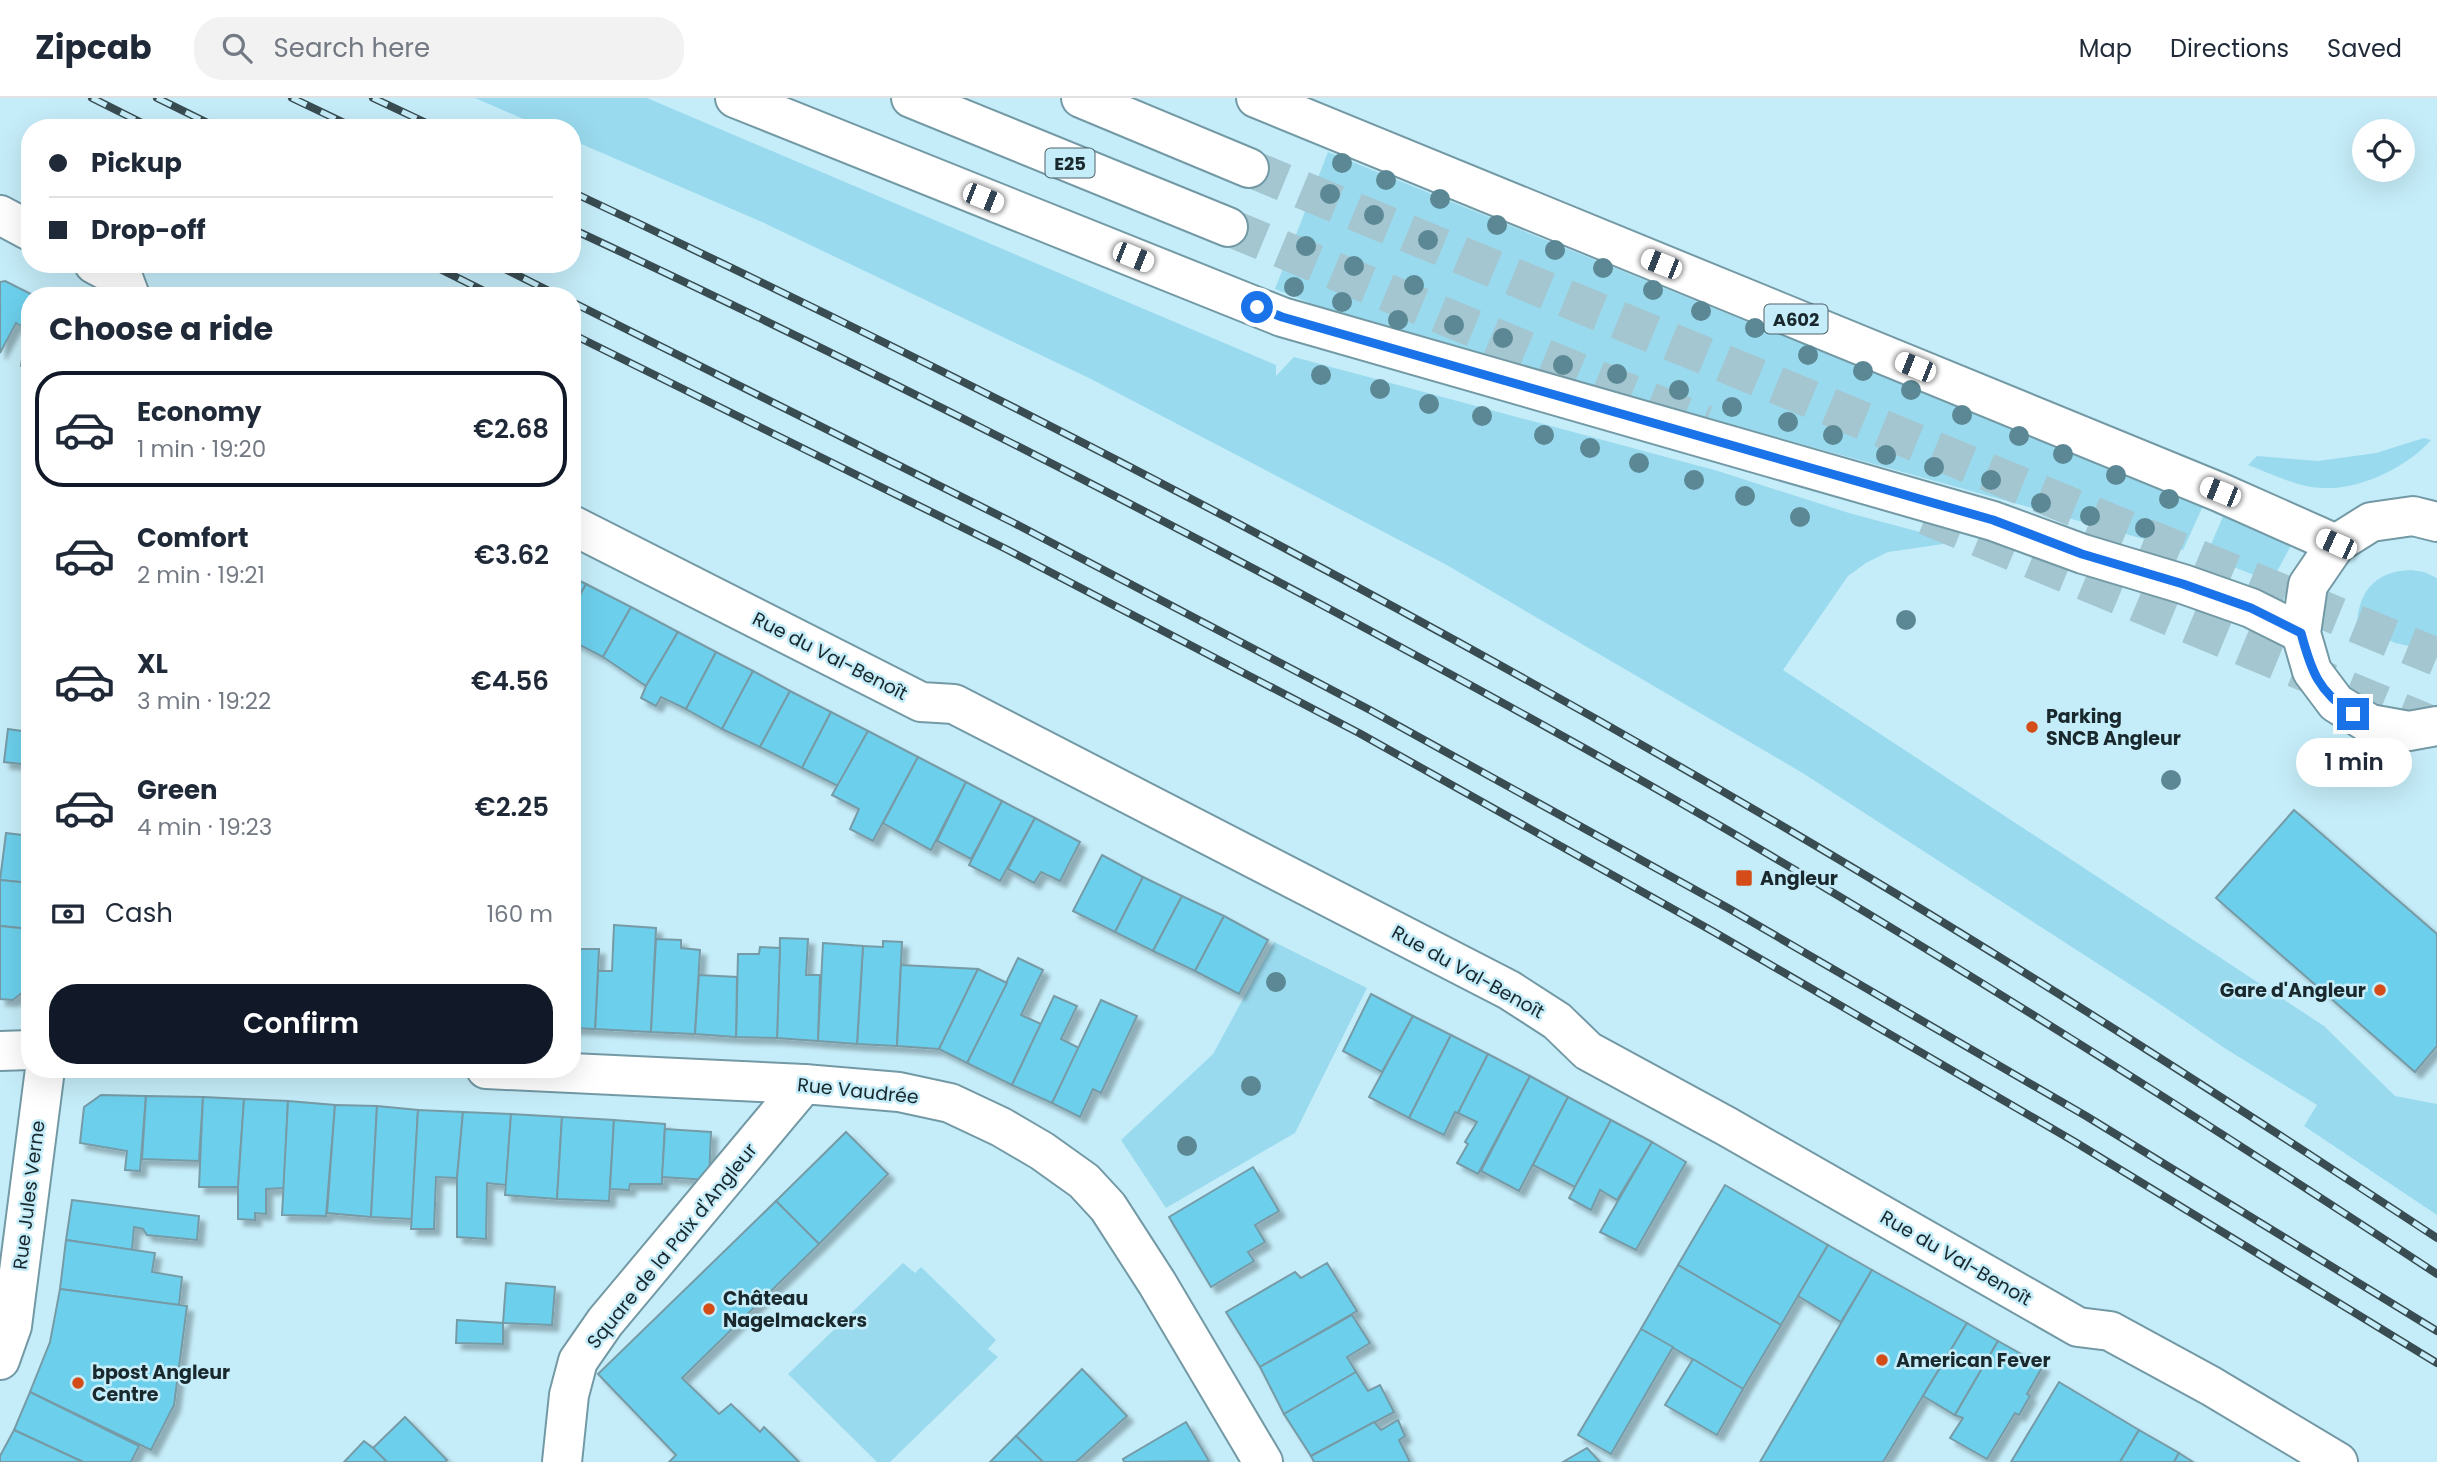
<!DOCTYPE html>
<html lang="en">
<head>
<meta charset="utf-8">
<style>
  body { margin:0; font-family:Poppins,sans-serif; background:#f2f2f3; color:#1f2937; height:100vh; display:flex; flex-direction:column; font-size:26px; white-space:nowrap }
  * { box-sizing:border-box; margin:0 }
  p { font-size:23px; color:#747a83 }
  .icon { flex:none; width:38px; height:38px; fill:none; stroke:currentColor; stroke-width:2; stroke-linecap:round; stroke-linejoin:round }
  .map { position:relative; flex:1; overflow:hidden }
  .details { position:absolute; left:21px; top:189px; width:560px; height:791px; display:flex; flex-direction:column; background:#fff; border-radius:28px; box-shadow:0 7px 28px #0002 }
  .details>* { flex:none }
  .hud { position:absolute; left:21px; top:21px; width:560px; height:154px; border-radius:28px; box-shadow:0 7px 28px #0002; display:grid; align-content:center; height:154px; padding:0 28px; background:#fff }
  .tools { position:absolute; left:2352px; top:21px; display:grid; gap:14px }
  .tools a { display:grid; place-items:center; width:63px; height:63px; border-radius:50%; background:#fff; box-shadow:0 7px 28px #0002; font-size:35px }
  .end { position:absolute; width:32px; height:32px; margin:-16px; border:9px solid #1a73e8; background:#fff; box-shadow:0 0 0 4px #fff }
  .from { border-radius:50% }
  .bubble { position:absolute; height:49px; border-radius:24px; background:#fff; box-shadow:0 7px 28px #0002; font-size:23px; font-weight:600; line-height:49px; text-align:center }
  .car { position:absolute; width:21px; height:42px; margin:-21px -10px; border-radius:9px; box-shadow:0 0 5px 2px #0007; background:linear-gradient(#fff 24%,#345 0 40%,#fff 0 76%,#345 0 86%,#fff 0) }
  .hud b { display:flex; align-items:center; gap:24px; height:66px; font-size:26px }
  .hud b+b { border-top:2px solid #e0e1e3 }
  .hud i { width:18px; height:18px; background:#1f2937 }
  ul { padding:0; list-style:none }
  li { display:flex; align-items:center; gap:21px; height:116px; margin:0 14px 10px; padding:0 14px; border:4px solid transparent; border-radius:28px }
  li div { flex:1 }
  li b { display:block; font-size:26px }
  li em { font-style:normal; font-weight:600 }
  li.on { border-color:#111827 }
  li>.icon { width:63px; height:63px; stroke-width:1.5 }
  h2 { padding:0 28px; font-size:32px; line-height:84px }
  .pay { display:flex; align-items:center; gap:18px; height:77px; padding:0 28px; font-size:26px }
  .pay p { margin-inline-start:auto }
  .action { display:flex; gap:14px; margin-top:auto; padding:14px 28px }
  .action a { flex:1; height:80px; border-radius:28px; background:#111827; color:#fff; font-size:28px; font-weight:600; line-height:80px; text-align:center }
  header { display:flex; align-items:center; gap:42px; box-sizing:border-box; height:98px; padding:0 35px; background:#fff; border-bottom:2px solid #e0e1e3 }
  header strong { font-size:33px }
  nav { display:flex; gap:38px; margin-inline-start:auto; font-size:24px }
  .search { width:490px; height:63px; background:#f2f2f3; display:flex; align-items:center; gap:18px; box-sizing:border-box; padding:0 24px; border-radius:28px; color:#747a83; font-size:26px }
  .map>svg:first-child { display:block }
  .green { fill:#9adaee }
  .building { fill:#6cd0ec; stroke:#769ba7; stroke-width:2; filter:url(#shadow) }
  .lines { fill:none; stroke-linecap:round; stroke-linejoin:round }
  .motorway-tunnel { stroke:#a3c6d0; stroke-width:38; stroke-dasharray:38 19; stroke-linecap:butt }
  .minor-casing { stroke:#7399a5; stroke-width:42 }
  .secondary-casing { stroke:#7399a5; stroke-width:42 }
  .motorway-casing { stroke:#7399a5; stroke-width:42 }
  .minor { stroke:#fff; stroke-width:38 }
  .secondary { stroke:#fff; stroke-width:38 }
  .motorway { stroke:#fff; stroke-width:38 }
  .rail-casing { stroke:#384c52; stroke-width:8 }
  .rail { stroke:#c5edf9; stroke-width:5; stroke-dasharray:16; stroke-linecap:butt }
  .tree { fill:#5b8894 }
  .route { stroke:#1a73e8; stroke-width:9 }
  .poi-dot { fill:#d44d19; stroke:#c5edf9; stroke-width:2.5 }
  .labels { text-anchor:middle; dominant-baseline:central; stroke-width:5; stroke-linejoin:round; paint-order:stroke }
  .shield { fill:#c5edf9; stroke:#4d636a; stroke-width:2 }
  .shield-label { font-size:18px; font-weight:bold; fill:#19282d }
  .street-label { font-size:19px; fill:#19282d; stroke:#c5edf9 }
  .poi-label { font-size:19px; font-weight:bold; fill:#19282d; stroke:#c5edf9; text-anchor:start }
</style>
</head>
<body>
<header>
<strong>Zipcab</strong>
<div class="search"><svg class="icon" aria-label="search" viewBox="0 0 24 24"><circle cx="10" cy="10" r="6"/><path d="M15 15l6 6"/></svg>Search here</div>
<nav><a>Map</a><a>Directions</a><a>Saved</a></nav>
</header>
<div class="map">
<svg width="2437" height="1364" viewBox="0 0 2437 1364">
  <defs>
    <filter id="shadow"><feDropShadow dx="6" dy="6" stdDeviation="2" flood-color="#0004"/></filter>
  </defs>
  <rect width="100%" height="100%" fill="#c5edf9"/>
  <g class="green">
    <polygon points="475,0 647,0 1276,267 1276,278 1294,259 1718,373 1849,415 1957,444 1888,454 1866,465 1848,478 1783,572 2324,928 2395,998 2437,1006 2437,1117 2304,1028 2317,1007 2226,951 2151,900 1801,674 1445,466 1091,281 762,124 572,42 572,30 544,30"/>
    <polygon points="1328,54 2203,408 2183,452 1399,234 1312,206 1275,191"/>
    <path d="M2424 340 2431 342C2406 370 2360 392 2322 390 2297 389 2272 376 2248 367L2257 358 2318 363 2376 355Z"/>
    <polygon points="2224,416 2295,440 2274,479 2274,485 2206,458"/>
    <path d="M2411 472 2424 474 2437 480V554L2395 545 2366 531H2357C2357 495 2374 473 2411 472Z"/>
    <polygon points="1274,844 1367,890 1295,1035 1166,1110 1121,1042 1213,956"/>
    <polygon points="903,1165 915,1175 921,1169 996,1242 988,1251 998,1259 890,1364 877,1364 788,1276"/>
  </g>
  <g class="building">
    <polygon points="5,183 31,196 25,230 16,225 0,255 0,184"/>
    <polygon points="30,204 30,270 21,268"/>
    <polygon points="572,479 586,486 572,512"/>
    <polygon points="586,486 631,509 603,559 572,543 572,512"/>
    <polygon points="631,509 678,534 646,588 603,559"/>
    <polygon points="678,534 716,554 686,611 661,599 656,608 641,600 646,588"/>
    <polygon points="716,554 753,573 722,631 686,611"/>
    <polygon points="753,573 790,593 760,649 722,631"/>
    <polygon points="790,593 831,614 802,670 760,649"/>
    <polygon points="831,614 868,633 838,688 802,670"/>
    <polygon points="8,631 30,634 30,667 4,664"/>
    <polygon points="868,633 918,659 873,743 850,731 859,711 832,697"/>
    <polygon points="918,659 966,684 931,752 883,725"/>
    <polygon points="966,684 1002,703 971,761 937,743"/>
    <polygon points="1002,703 1035,720 1000,783 969,767"/>
    <polygon points="2294,712 2437,836 2437,948 2415,974 2216,800"/>
    <polygon points="1035,720 1080,744 1060,783 1041,774 1034,785 1008,771"/>
    <polygon points="6,735 30,738 29,785 0,782"/>
    <polygon points="1102,757 1143,779 1115,834 1073,813"/>
    <polygon points="1143,779 1182,798 1153,853 1115,834"/>
    <polygon points="0,782 30,785 30,831 0,828"/>
    <polygon points="1182,798 1224,818 1195,873 1153,853"/>
    <polygon points="1224,818 1268,842 1239,896 1195,873"/>
    <polygon points="614,827 656,830 651,934 595,931 598,873 612,873"/>
    <polygon points="0,828 30,831 24,893 13,902 0,901"/>
    <polygon points="780,840 808,841 806,877 820,877 818,943 777,940"/>
    <polygon points="656,841 681,842 681,850 700,852 695,936 651,934"/>
    <polygon points="883,843 902,844 897,948 857,946 863,848 883,849"/>
    <polygon points="823,845 863,848 857,946 818,943"/>
    <polygon points="760,849 780,850 777,940 736,939 738,856 759,856"/>
    <polygon points="572,851 599,851 595,931 572,930"/>
    <polygon points="1018,860 1043,872 1021,917 1041,926 1012,987 967,965"/>
    <polygon points="901,867 978,871 939,951 897,948"/>
    <polygon points="978,871 1007,885 967,965 939,951"/>
    <polygon points="699,877 737,879 736,939 695,936"/>
    <polygon points="1371,896 1413,918 1382,974 1343,953"/>
    <polygon points="1054,898 1077,908 1061,941 1079,950 1052,1005 1012,987"/>
    <polygon points="1101,902 1137,918 1101,995 1093,991 1080,1019 1052,1005"/>
    <polygon points="1413,918 1451,937 1409,1020 1369,999"/>
    <polygon points="1451,937 1488,956 1458,1015 1455,1014 1444,1037 1409,1020"/>
    <polygon points="1488,956 1530,978 1478,1076 1457,1065 1468,1046 1465,1044 1477,1024 1458,1015"/>
    <polygon points="1530,978 1568,999 1519,1093 1481,1073"/>
    <polygon points="101,997 146,998 140,1073 125,1072 127,1053 80,1045 84,1009"/>
    <polygon points="146,998 203,999 199,1063 142,1061"/>
    <polygon points="203,999 244,1001 238,1089 199,1089"/>
    <polygon points="1568,999 1611,1022 1575,1089 1533,1067"/>
    <polygon points="244,1001 288,1003 284,1090 266,1091 266,1116 255,1115 255,1122 238,1121 238,1089"/>
    <polygon points="288,1003 335,1007 326,1118 282,1117"/>
    <polygon points="335,1007 377,1008 371,1119 327,1115"/>
    <polygon points="377,1008 418,1012 412,1121 371,1119"/>
    <polygon points="418,1012 463,1014 457,1080 436,1079 434,1131 411,1131"/>
    <polygon points="463,1014 511,1016 506,1087 487,1085 486,1141 457,1139 457,1080"/>
    <polygon points="511,1016 562,1019 557,1101 505,1097"/>
    <polygon points="562,1019 614,1022 609,1103 557,1101"/>
    <polygon points="614,1022 665,1026 662,1086 630,1086 629,1092 610,1091"/>
    <polygon points="1611,1022 1652,1044 1617,1102 1600,1092 1591,1112 1569,1100"/>
    <polygon points="665,1031 711,1034 709,1082 662,1079"/>
    <polygon points="846,1034 888,1076 819,1146 776,1103"/>
    <polygon points="1652,1044 1686,1064 1636,1152 1600,1134"/>
    <polygon points="1253,1069 1279,1113 1255,1127 1265,1144 1248,1154 1254,1163 1211,1189 1169,1119"/>
    <polygon points="1725,1087 1828,1147 1781,1227 1678,1167"/>
    <polygon points="72,1102 199,1118 197,1142 147,1137 143,1131 134,1129 132,1152 66,1142"/>
    <polygon points="776,1103 819,1146 682,1280 719,1316 731,1306 760,1334 764,1329 799,1364 669,1364 676,1357 598,1276"/>
    <polygon points="66,1142 155,1155 152,1174 182,1179 179,1207 60,1191"/>
    <polygon points="1828,1147 1872,1172 1841,1224 1798,1198"/>
    <polygon points="1327,1165 1357,1213 1260,1269 1226,1214 1295,1174 1301,1180"/>
    <polygon points="1678,1167 1781,1227 1743,1291 1641,1231"/>
    <polygon points="1872,1172 1967,1225 1883,1364 1760,1364"/>
    <polygon points="506,1185 555,1189 552,1227 503,1225"/>
    <polygon points="60,1191 187,1208 174,1307 151,1352 30,1294 50,1244"/>
    <polygon points="1352,1217 1370,1245 1347,1259 1356,1274 1284,1316 1260,1269"/>
    <polygon points="457,1222 503,1225 503,1246 456,1245"/>
    <polygon points="1967,1225 1998,1243 1955,1317 1923,1298"/>
    <polygon points="1641,1231 1673,1249 1611,1356 1578,1337"/>
    <polygon points="1998,1243 2043,1268 2027,1296 2030,1298 2019,1317 2015,1315 1987,1361 1950,1340 1963,1320 1955,1317"/>
    <polygon points="1693,1261 1743,1291 1717,1337 1665,1307"/>
    <polygon points="1082,1271 1127,1318 1076,1364 1043,1364 1016,1338"/>
    <polygon points="1356,1274 1368,1293 1380,1287 1394,1314 1311,1358 1284,1316"/>
    <polygon points="2059,1284 2139,1332 2120,1364 2011,1364"/>
    <polygon points="30,1294 139,1348 131,1364 83,1364 14,1332"/>
    <polygon points="405,1319 447,1362 445,1364 387,1364 373,1350"/>
    <polygon points="1398,1322 1405,1338 1399,1342 1410,1364 1314,1364 1311,1358 1374,1324 1381,1332"/>
    <polygon points="1186,1324 1209,1363 1124,1364 1123,1361"/>
    <polygon points="14,1332 83,1364 0,1364 0,1358"/>
    <polygon points="2139,1332 2179,1355 2174,1364 2120,1364"/>
    <polygon points="1016,1338 1043,1364 990,1364"/>
    <polygon points="364,1343 373,1350 387,1364 344,1364"/>
    <polygon points="1587,1350 1600,1364 1563,1364"/>
    <polygon points="2179,1355 2193,1364 2174,1364"/>
  </g>
  <g class="lines">
    <g class="motorway-tunnel">
      <polyline points="1249,70 2437,559"/>
      <polyline points="1228,129 1705,326"/>
      <polyline points="1926,418 2437,629"/>
    </g>
    <g class="minor-casing">
      <g id="minor">
        <polyline points="0,117 30,133"/>
        <polyline points="94,166 124,182 130,198"/>
        <polyline points="572,427 921,604 954,606 1509,892 1557,923 1588,953 1726,1028 2078,1229 2110,1233 2211,1288 2338,1364"/>
        <polyline points="0,953 30,952"/>
        <polyline points="486,971 804,986 899,994 950,1005 1001,1029 1042,1053 1084,1083 1108,1109 1157,1185 1263,1364"/>
        <polyline points="0,1262 12,1228 45,971"/>
        <polyline points="562,1364 569,1297 578,1263 605,1224 804,986"/>
      </g>
    </g>
    <g class="secondary-casing">
      <polyline id="secondary" points="2437,424 2413,418 2371,424 2336,446 2308,487 2301,535 2312,573 2336,605 2370,626 2409,633 2437,628"/>
    </g>
    <g class="motorway-casing">
      <g id="motorway">
        <polyline points="735,0 1282,219 1993,423 2083,456 2183,486 2251,510 2301,535"/>
        <polyline points="911,0 1228,129"/>
        <polyline points="1081,0 1249,70"/>
        <polyline points="1256,0 2219,394 2336,446"/>
      </g>
    </g>
    <use href="#minor" class="minor"/>
    <use href="#secondary" class="secondary"/>
    <use href="#motorway" class="motorway"/>
    <g class="rail-casing">
      <g id="rail">
        <polyline points="92,0 152,30"/>
        <polyline points="157,0 218,30"/>
        <polyline points="292,0 355,30"/>
        <polyline points="373,0 437,30"/>
        <path d="M572 94C981 286 1382 494 1772 722 1998 854 2218 996 2437 1140"/>
        <path d="M572 131C826 249 1075 375 1322 507 1470 586 1618 667 1763 753 1992 888 2215 1030 2437 1176"/>
        <polyline points="430,166 494,198"/>
        <polyline points="495,166 559,198"/>
        <polyline points="572,204 1012,424 1370,612 1728,810 2086,1018 2437,1233"/>
        <polyline points="572,236 1006,451 1359,635 1714,834 2075,1044 2437,1265"/>
      </g>
    </g>
    <use href="#rail" class="rail"/>
  </g>
  <g class="tree">
    <circle cx="1342" cy="65" r="10"/>
    <circle cx="1386" cy="82" r="10"/>
    <circle cx="1330" cy="96" r="10"/>
    <circle cx="1440" cy="101" r="10"/>
    <circle cx="1374" cy="117" r="10"/>
    <circle cx="1497" cy="127" r="10"/>
    <circle cx="1428" cy="142" r="10"/>
    <circle cx="1306" cy="148" r="10"/>
    <circle cx="1555" cy="152" r="10"/>
    <circle cx="1354" cy="168" r="10"/>
    <circle cx="1603" cy="170" r="10"/>
    <circle cx="1414" cy="187" r="10"/>
    <circle cx="1294" cy="189" r="10"/>
    <circle cx="1653" cy="192" r="10"/>
    <circle cx="1342" cy="204" r="10"/>
    <circle cx="1701" cy="213" r="10"/>
    <circle cx="1398" cy="222" r="10"/>
    <circle cx="1454" cy="227" r="10"/>
    <circle cx="1755" cy="230" r="10"/>
    <circle cx="1503" cy="240" r="10"/>
    <circle cx="1808" cy="257" r="10"/>
    <circle cx="1563" cy="267" r="10"/>
    <circle cx="1863" cy="273" r="10"/>
    <circle cx="1617" cy="276" r="10"/>
    <circle cx="1321" cy="277" r="10"/>
    <circle cx="1380" cy="291" r="10"/>
    <circle cx="1679" cy="292" r="10"/>
    <circle cx="1911" cy="292" r="10"/>
    <circle cx="1429" cy="306" r="10"/>
    <circle cx="1732" cy="309" r="10"/>
    <circle cx="1962" cy="317" r="10"/>
    <circle cx="1482" cy="318" r="10"/>
    <circle cx="1788" cy="324" r="10"/>
    <circle cx="1544" cy="337" r="10"/>
    <circle cx="1833" cy="337" r="10"/>
    <circle cx="2019" cy="338" r="10"/>
    <circle cx="1590" cy="350" r="10"/>
    <circle cx="2063" cy="356" r="10"/>
    <circle cx="1886" cy="357" r="10"/>
    <circle cx="1639" cy="365" r="10"/>
    <circle cx="1934" cy="369" r="10"/>
    <circle cx="2116" cy="377" r="10"/>
    <circle cx="1694" cy="382" r="10"/>
    <circle cx="1991" cy="382" r="10"/>
    <circle cx="1745" cy="398" r="10"/>
    <circle cx="2169" cy="401" r="10"/>
    <circle cx="2041" cy="405" r="10"/>
    <circle cx="2090" cy="418" r="10"/>
    <circle cx="1800" cy="419" r="10"/>
    <circle cx="2145" cy="430" r="10"/>
    <circle cx="1906" cy="522" r="10"/>
    <circle cx="2171" cy="682" r="10"/>
    <circle cx="1276" cy="884" r="10"/>
    <circle cx="1251" cy="988" r="10"/>
    <circle cx="1187" cy="1048" r="10"/>
  </g>
  <g class="lines">
    <path class="route" d="M1257 209 1282 219 1993 422 2082 456 2183 486 2251 510 2301 535C2311 572 2318 594 2353 616"/>
  </g>
  <g class="poi-dot">
    <circle cx="2032" cy="629" r="7"/>
    <rect x="1735" y="771" width="18" height="18" rx="3.5"/>
    <circle cx="2380" cy="892" r="7"/>
    <circle cx="709" cy="1211" r="7"/>
    <circle cx="1882" cy="1262" r="7"/>
    <circle cx="78" cy="1285" r="7"/>
  </g>
  <g class="labels">
    <g class="shield">
      <rect x="1045.5" y="50.5" width="49" height="29" rx="5"/>
      <rect x="1764.5" y="206.5" width="63" height="29" rx="5"/>
    </g>
    <g class="shield-label">
      <text x="1070" y="65">E25</text>
      <text x="1796" y="221">A602</text>
    </g>
    <g class="street-label">
      <text transform="translate(830 558) rotate(27)">Rue du Val-Benoît</text>
      <text transform="translate(1468 874) rotate(29)">Rue du Val-Benoît</text>
      <text transform="translate(858 993) rotate(6)">Rue Vaudrée</text>
      <text transform="translate(29 1097) rotate(-83)">Rue Jules Verne</text>
      <text transform="translate(672 1148) rotate(-51)">Square de la Paix d'Angleur</text>
      <text transform="translate(1956 1160) rotate(30)">Rue du Val-Benoît</text>
    </g>
    <g class="poi-label">
      <text x="2046" y="618">Parking<tspan x="2046" dy="22">SNCB Angleur</tspan></text>
      <text x="1760" y="780">Angleur</text>
      <text x="2366" y="892" text-anchor="end">Gare d'Angleur</text>
      <text x="723" y="1200">Château<tspan x="723" dy="22">Nagelmackers</tspan></text>
      <text x="1896" y="1262">American Fever</text>
      <text x="92" y="1274">bpost Angleur<tspan x="92" dy="22">Centre</tspan></text>
    </g>
  </g>
</svg>
<div class="tools">
<a><svg class="icon" aria-label="locate" viewBox="0 0 24 24"><circle cx="12" cy="12" r="6"/><path d="M12 2v4M12 18v4M2 12h4M18 12h4"/></svg></a>
</div>
<i class="end from" style="left:1257px;top:209px"></i>
<i class="end" style="left:2353px;top:616px"></i>
<div class="bubble" style="left:2296px;top:640px;width:116px">1 min</div>
<i class="car" style="left:983px;top:100px;rotate:112deg"></i>
<i class="car" style="left:1133px;top:159px;rotate:112deg"></i>
<i class="car" style="left:1661px;top:166px;rotate:292deg"></i>
<i class="car" style="left:1915px;top:269px;rotate:292deg"></i>
<i class="car" style="left:2220px;top:394px;rotate:292deg"></i>
<i class="car" style="left:2336px;top:446px;rotate:294deg"></i>
<div class="hud">
<b><i class="from"></i>Pickup</b>
<b><i></i>Drop-off</b>
</div>
<section class="details">
<h2>Choose a ride</h2>
<ul>
<li class="on"><svg class="icon" aria-label="car" viewBox="0 0 24 24"><path d="M5 17H2v-5l4-1 3-4h7l3 4 3 1v5h-3M9 17h6M6 11h13"/><circle cx="7" cy="17" r="2"/><circle cx="17" cy="17" r="2"/></svg><div><b>Economy</b><p>1 min · 19:20</p></div><em>€2.68</em></li>
<li><svg class="icon" aria-label="car" viewBox="0 0 24 24"><path d="M5 17H2v-5l4-1 3-4h7l3 4 3 1v5h-3M9 17h6M6 11h13"/><circle cx="7" cy="17" r="2"/><circle cx="17" cy="17" r="2"/></svg><div><b>Comfort</b><p>2 min · 19:21</p></div><em>€3.62</em></li>
<li><svg class="icon" aria-label="car" viewBox="0 0 24 24"><path d="M5 17H2v-5l4-1 3-4h7l3 4 3 1v5h-3M9 17h6M6 11h13"/><circle cx="7" cy="17" r="2"/><circle cx="17" cy="17" r="2"/></svg><div><b>XL</b><p>3 min · 19:22</p></div><em>€4.56</em></li>
<li><svg class="icon" aria-label="car" viewBox="0 0 24 24"><path d="M5 17H2v-5l4-1 3-4h7l3 4 3 1v5h-3M9 17h6M6 11h13"/><circle cx="7" cy="17" r="2"/><circle cx="17" cy="17" r="2"/></svg><div><b>Green</b><p>4 min · 19:23</p></div><em>€2.25</em></li>
</ul>
<div class="pay"><svg class="icon" aria-label="cash" viewBox="0 0 24 24"><path d="M3 7h18v10H3z"/><circle cx="12" cy="12" r="2"/></svg>Cash<p>160 m</p></div>
<div class="action"><a>Confirm</a></div>
</section>
</div>
</body>
</html>
